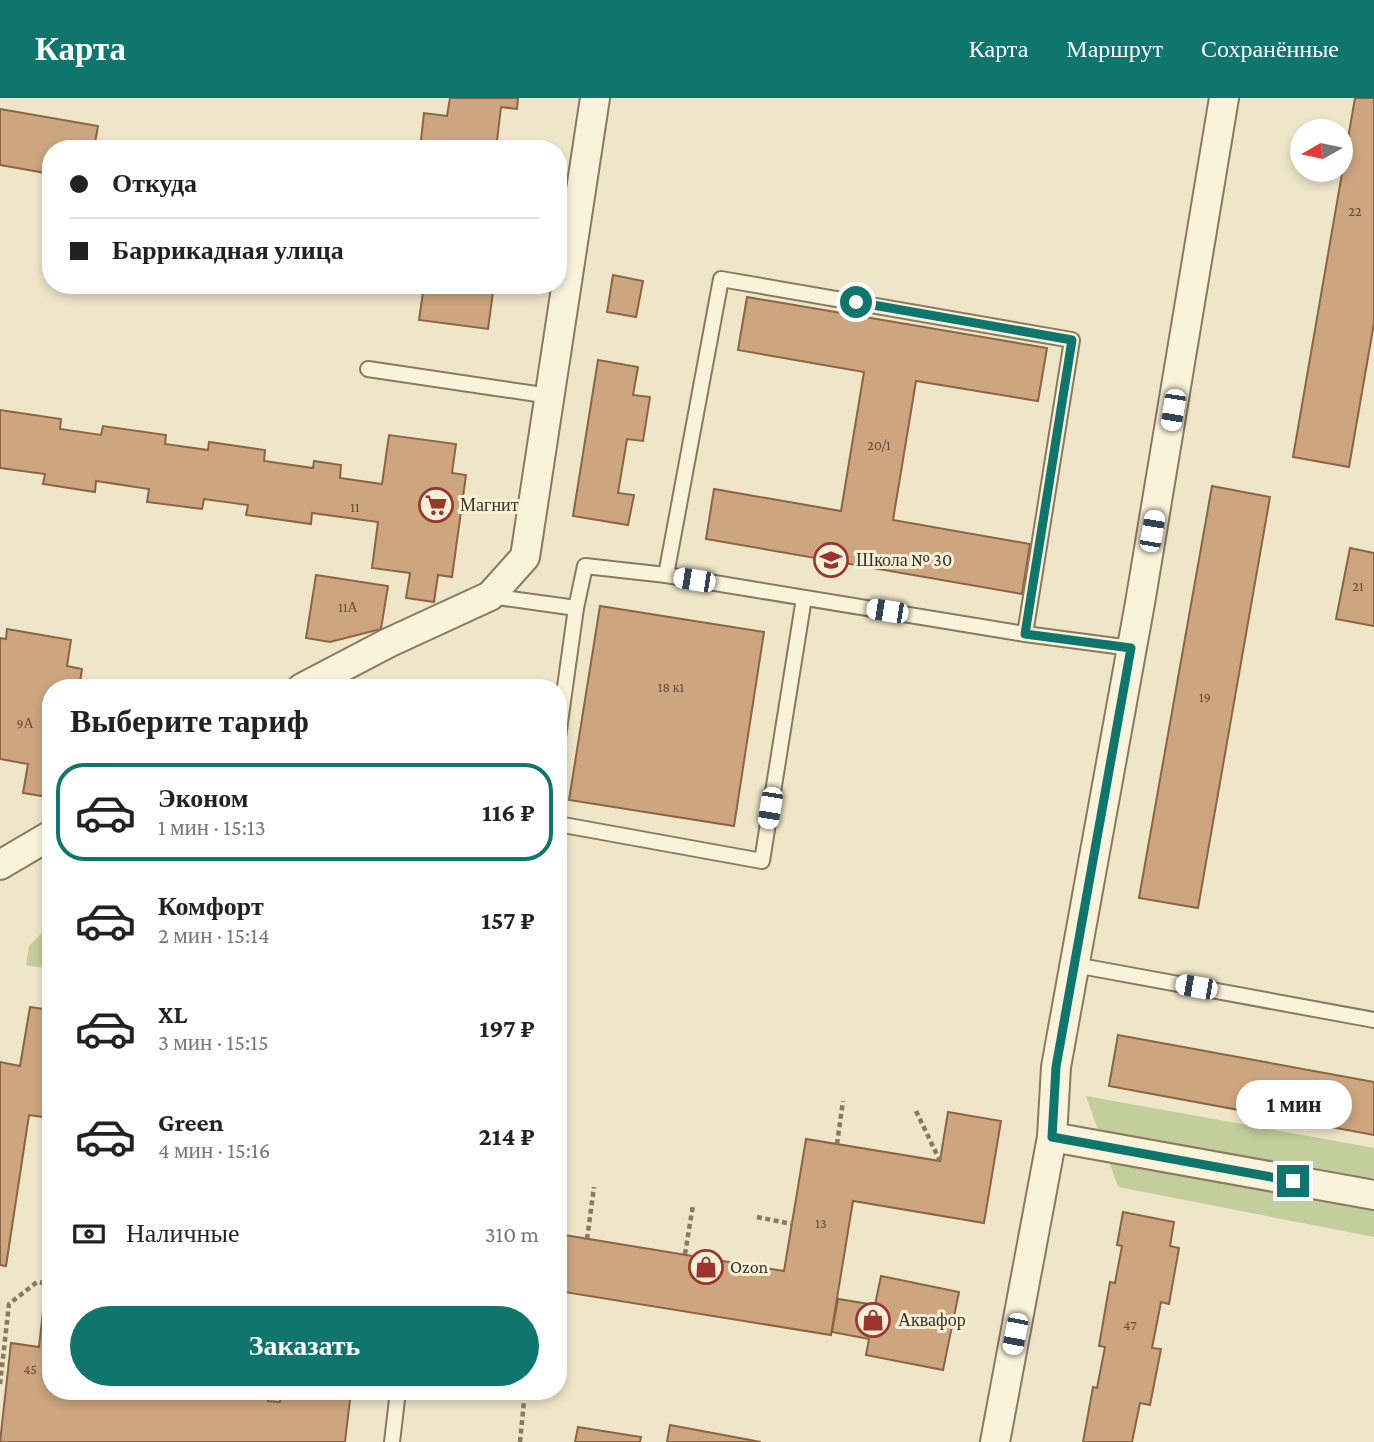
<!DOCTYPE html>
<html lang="ru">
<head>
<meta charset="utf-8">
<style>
  body { margin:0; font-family:"Crimson Pro",serif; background:#f2f2f2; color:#222; height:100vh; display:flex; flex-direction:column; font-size:26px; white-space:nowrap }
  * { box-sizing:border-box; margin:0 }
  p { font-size:23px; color:#767676 }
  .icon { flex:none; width:38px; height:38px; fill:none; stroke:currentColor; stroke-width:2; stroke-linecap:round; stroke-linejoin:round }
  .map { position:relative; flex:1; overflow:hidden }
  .details { position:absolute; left:42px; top:581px; width:525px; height:721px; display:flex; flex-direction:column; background:#fff; border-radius:28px; box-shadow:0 4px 10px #0003 }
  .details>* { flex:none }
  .top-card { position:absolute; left:42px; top:42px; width:525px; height:154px; border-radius:28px; box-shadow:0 4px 10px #0003; display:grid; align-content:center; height:154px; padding:0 28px; background:#fff }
  .needle { width:46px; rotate:261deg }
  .buttons { position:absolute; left:1290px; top:21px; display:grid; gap:14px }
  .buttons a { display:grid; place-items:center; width:63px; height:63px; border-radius:50%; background:#fff; box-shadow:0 4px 10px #0003; font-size:35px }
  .end { position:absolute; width:32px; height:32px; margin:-16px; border:9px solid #0f766e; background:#fff; box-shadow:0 0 0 4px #fff }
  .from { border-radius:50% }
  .bubble { position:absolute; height:49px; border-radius:24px; background:#fff; box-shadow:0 4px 10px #0003; font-size:23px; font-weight:700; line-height:49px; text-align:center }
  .car { position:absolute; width:21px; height:42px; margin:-21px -10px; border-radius:9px; box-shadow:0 0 5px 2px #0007; background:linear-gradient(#fff 24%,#345 0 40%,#fff 0 76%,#345 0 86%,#fff 0) }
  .top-card b { display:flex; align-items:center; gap:24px; height:66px; font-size:26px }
  .top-card b+b { border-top:2px solid #e0e0e0 }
  .top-card i { width:18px; height:18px; background:#222 }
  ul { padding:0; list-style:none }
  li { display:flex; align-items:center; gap:21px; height:98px; margin:0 14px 10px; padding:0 14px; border:4px solid transparent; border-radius:28px }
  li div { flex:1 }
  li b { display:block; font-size:26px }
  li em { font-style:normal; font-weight:700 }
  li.active { border-color:#0f766e }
  li>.icon { width:63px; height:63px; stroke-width:1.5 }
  h2 { padding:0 28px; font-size:32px; line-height:84px }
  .pay { display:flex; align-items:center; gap:18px; height:77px; padding:0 28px; font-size:26px }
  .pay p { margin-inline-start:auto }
  .primary-button { display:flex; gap:14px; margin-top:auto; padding:14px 28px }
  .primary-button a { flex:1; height:80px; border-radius:42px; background:#0f766e; color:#fff; font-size:28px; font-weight:700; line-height:80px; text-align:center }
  header { display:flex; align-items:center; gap:42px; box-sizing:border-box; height:98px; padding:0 35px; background:#0f766e; color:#fff }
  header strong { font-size:33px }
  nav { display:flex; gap:38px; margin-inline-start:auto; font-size:24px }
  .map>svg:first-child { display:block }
  .green { fill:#c4cd9c }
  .building { fill:#cda57f; stroke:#8b6543; stroke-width:2 }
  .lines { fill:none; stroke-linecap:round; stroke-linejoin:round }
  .lane-casing { stroke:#8b795d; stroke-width:18 }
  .street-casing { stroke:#8b795d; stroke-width:32 }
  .path { stroke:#8b795d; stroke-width:4.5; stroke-dasharray:5 3.5; stroke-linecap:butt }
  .lane { stroke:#f9f3dc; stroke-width:14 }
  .street { stroke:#f9f3dc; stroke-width:28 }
  .route { stroke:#0f766e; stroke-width:9 }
  .labels { text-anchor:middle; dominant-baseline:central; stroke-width:6; stroke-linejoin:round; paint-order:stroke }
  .number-label { font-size:14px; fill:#604d38 }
  .poi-label { font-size:18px; fill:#3c3021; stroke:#f6f0d8; text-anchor:start }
</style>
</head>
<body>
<header>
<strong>Карта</strong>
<nav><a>Карта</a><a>Маршрут</a><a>Сохранённые</a></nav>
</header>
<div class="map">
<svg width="1374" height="1344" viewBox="0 0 1374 1344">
  <rect width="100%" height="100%" fill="#efe6c9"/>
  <g class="green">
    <polygon points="51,826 51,871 26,867 29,848"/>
    <polygon points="1086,998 1374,1050 1374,1139 1118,1089"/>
  </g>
  <g class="building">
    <polygon points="450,0 518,0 517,11 501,9 496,51 420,51 424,15 447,18"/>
    <polygon points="1355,0 1374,0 1374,225 1349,369 1293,359"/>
    <polygon points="0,11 98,28 94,50 101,51 51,51 51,76 0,67"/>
    <polygon points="613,177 643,183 636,219 607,214"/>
    <polygon points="424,187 494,187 488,231 419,222"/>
    <polygon points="747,199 1047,250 1038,303 916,283 893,422 1030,446 1022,496 706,441 714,391 841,413 864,274 738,252"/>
    <polygon points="598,262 638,269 633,297 650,299 643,343 627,341 618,395 634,397 628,427 573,418"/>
    <polygon points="0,312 61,321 60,331 101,337 103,328 166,337 165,346 208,352 209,344 265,352 264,363 313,370 314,363 341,367 340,380 382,386 389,337 456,346 452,375 466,377 452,479 438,477 434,504 406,500 410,475 372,470 378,424 312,415 311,426 246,417 248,407 204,401 202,411 147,404 149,391 96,383 95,394 43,386 45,376 0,370"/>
    <polygon points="1212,388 1270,399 1198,810 1139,800"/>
    <polygon points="1350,450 1374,455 1374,528 1336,521"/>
    <polygon points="316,477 388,488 381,531 330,544 306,540"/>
    <polygon points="600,508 764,534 734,728 569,702"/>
    <polygon points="7,531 71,542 67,568 82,571 79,590 51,590 51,683 48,699 23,695 28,666 0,661 0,540 6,541"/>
    <polygon points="30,909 51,912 51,1020 29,1017 6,1168 0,1167 0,964 20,968"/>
    <polygon points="1118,937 1374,984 1374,1037 1109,988"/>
    <polygon points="948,1014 1001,1023 984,1125 853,1103 831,1237 558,1193 558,1136 784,1173 806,1041 940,1063"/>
    <polygon points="1123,1114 1174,1124 1170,1148 1179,1150 1169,1206 1161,1204 1152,1250 1161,1251 1150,1307 1140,1305 1132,1344 1083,1344 1093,1289 1097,1290 1105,1249 1099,1248 1110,1184 1115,1185 1122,1148 1117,1147"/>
    <polygon points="881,1178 959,1194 943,1272 866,1257 869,1241 832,1234 838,1201 875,1207"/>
    <polygon points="43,1213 51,1214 51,1293 208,1293 207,1296 236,1299 237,1293 269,1297 268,1303 280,1304 282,1293 351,1293 345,1344 0,1344 11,1245 39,1249"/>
    <polygon points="670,1327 761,1344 667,1344"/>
    <polygon points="578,1329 641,1339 640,1344 575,1344"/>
  </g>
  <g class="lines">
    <g class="lane-casing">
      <g id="lane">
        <polygon points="721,181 1072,242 1025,536 666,477"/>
        <polyline points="368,271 550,298"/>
        <polyline points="490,498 576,510 585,468 666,477"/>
        <polyline points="1025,536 1131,550"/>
        <polyline points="558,639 576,510"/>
        <polyline points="558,726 762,763 804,500"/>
        <polyline points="1075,867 1374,922"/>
        <polyline points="392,1344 398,1293"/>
      </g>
    </g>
    <g class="street-casing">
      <g id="street">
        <polyline points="302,590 388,545 490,498 525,459 595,0"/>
        <polyline points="0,767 51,737"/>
        <polyline points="1052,1039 1374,1097"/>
        <polyline points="995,1344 1052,1039 1056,969 1140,505 1224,0"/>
      </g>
    </g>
    <g class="path">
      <polyline points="916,1013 940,1063"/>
      <polyline points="837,1046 843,1003"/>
      <polyline points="757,1119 792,1126"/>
      <polyline points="587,1141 594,1089"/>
      <polyline points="685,1156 693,1107"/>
      <polyline points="0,1286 9,1206 37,1184 51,1186"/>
      <polyline points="520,1344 525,1293"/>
    </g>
    <use href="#lane" class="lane"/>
    <use href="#street" class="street"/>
  </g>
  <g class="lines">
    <polyline class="route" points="856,204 1072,242 1025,536 1131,550 1056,969 1052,1039 1293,1083"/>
  </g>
  <defs>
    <g id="supermarket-ring" transform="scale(1.75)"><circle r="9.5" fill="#f6f0d8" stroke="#9b342d" stroke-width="1.5"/><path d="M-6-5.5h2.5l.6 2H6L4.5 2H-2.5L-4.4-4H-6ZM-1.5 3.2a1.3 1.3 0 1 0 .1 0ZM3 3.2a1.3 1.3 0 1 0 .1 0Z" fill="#9b342d"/></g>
    <g id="school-ring" transform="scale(1.75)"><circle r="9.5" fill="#f6f0d8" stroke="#9b342d" stroke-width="1.5"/><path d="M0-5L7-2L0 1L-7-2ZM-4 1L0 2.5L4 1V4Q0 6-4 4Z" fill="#9b342d"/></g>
    <g id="shop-ring" transform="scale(1.75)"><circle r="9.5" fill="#f6f0d8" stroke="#9b342d" stroke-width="1.5"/><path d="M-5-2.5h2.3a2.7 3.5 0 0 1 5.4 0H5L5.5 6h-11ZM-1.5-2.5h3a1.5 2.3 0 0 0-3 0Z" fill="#9b342d"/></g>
  </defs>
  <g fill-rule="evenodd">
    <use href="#supermarket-ring" x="436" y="407"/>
    <use href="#school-ring" x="831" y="462"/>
    <use href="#shop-ring" x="706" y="1169"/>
    <use href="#shop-ring" x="873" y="1222"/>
  </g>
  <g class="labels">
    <g class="number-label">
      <text x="1355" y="113">22</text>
      <text x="879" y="347">20/1</text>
      <text x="355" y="409">11</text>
      <text x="1358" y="488">21</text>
      <text x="348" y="509">11А</text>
      <text x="671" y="589">18 к1</text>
      <text x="1205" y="599">19</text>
      <text x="25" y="625">9А</text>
      <text x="821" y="1125">13</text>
      <text x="1130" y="1227">47</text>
      <text x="30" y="1271">45</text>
    </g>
    <g class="poi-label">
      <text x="460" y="407">Магнит</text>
      <text x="856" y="462">Школа № 30</text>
      <text x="730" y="1169">Ozon</text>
      <text x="898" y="1222">Аквафор</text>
    </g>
  </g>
</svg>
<div class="buttons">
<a><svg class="needle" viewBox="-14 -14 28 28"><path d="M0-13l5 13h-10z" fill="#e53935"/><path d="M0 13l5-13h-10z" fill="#767676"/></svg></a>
</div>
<i class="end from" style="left:856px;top:204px"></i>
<i class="end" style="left:1293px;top:1083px"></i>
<div class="bubble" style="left:1236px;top:982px;width:116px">1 мин</div>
<i class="car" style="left:1173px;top:312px;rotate:189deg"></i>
<i class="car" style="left:1152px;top:433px;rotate:10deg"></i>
<i class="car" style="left:694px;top:482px;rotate:279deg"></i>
<i class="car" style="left:887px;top:513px;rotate:279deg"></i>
<i class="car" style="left:770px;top:710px;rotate:189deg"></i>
<i class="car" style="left:1196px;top:889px;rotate:280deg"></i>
<i class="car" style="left:1015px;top:1236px;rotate:191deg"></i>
<div class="top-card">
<b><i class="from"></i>Откуда</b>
<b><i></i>Баррикадная улица</b>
</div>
<section class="details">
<h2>Выберите тариф</h2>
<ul>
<li class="active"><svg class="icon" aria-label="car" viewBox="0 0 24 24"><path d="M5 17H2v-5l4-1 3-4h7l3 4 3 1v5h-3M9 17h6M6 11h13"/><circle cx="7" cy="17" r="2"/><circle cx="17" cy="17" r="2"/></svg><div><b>Эконом</b><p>1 мин · 15:13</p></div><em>116 ₽</em></li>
<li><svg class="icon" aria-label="car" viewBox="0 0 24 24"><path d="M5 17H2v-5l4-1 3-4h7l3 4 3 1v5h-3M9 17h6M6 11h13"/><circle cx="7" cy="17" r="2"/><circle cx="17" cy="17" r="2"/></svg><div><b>Комфорт</b><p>2 мин · 15:14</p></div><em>157 ₽</em></li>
<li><svg class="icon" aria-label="car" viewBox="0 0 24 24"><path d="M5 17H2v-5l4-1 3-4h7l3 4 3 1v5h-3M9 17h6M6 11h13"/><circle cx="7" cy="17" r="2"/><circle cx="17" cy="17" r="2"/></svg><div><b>XL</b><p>3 мин · 15:15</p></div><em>197 ₽</em></li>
<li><svg class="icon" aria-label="car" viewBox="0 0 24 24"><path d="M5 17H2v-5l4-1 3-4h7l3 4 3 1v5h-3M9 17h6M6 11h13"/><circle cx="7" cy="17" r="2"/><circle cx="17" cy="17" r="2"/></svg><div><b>Green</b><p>4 мин · 15:16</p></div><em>214 ₽</em></li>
</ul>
<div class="pay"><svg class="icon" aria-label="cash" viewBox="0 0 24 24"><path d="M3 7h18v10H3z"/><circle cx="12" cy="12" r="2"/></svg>Наличные<p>310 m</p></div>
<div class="primary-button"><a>Заказать</a></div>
</section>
</div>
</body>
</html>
